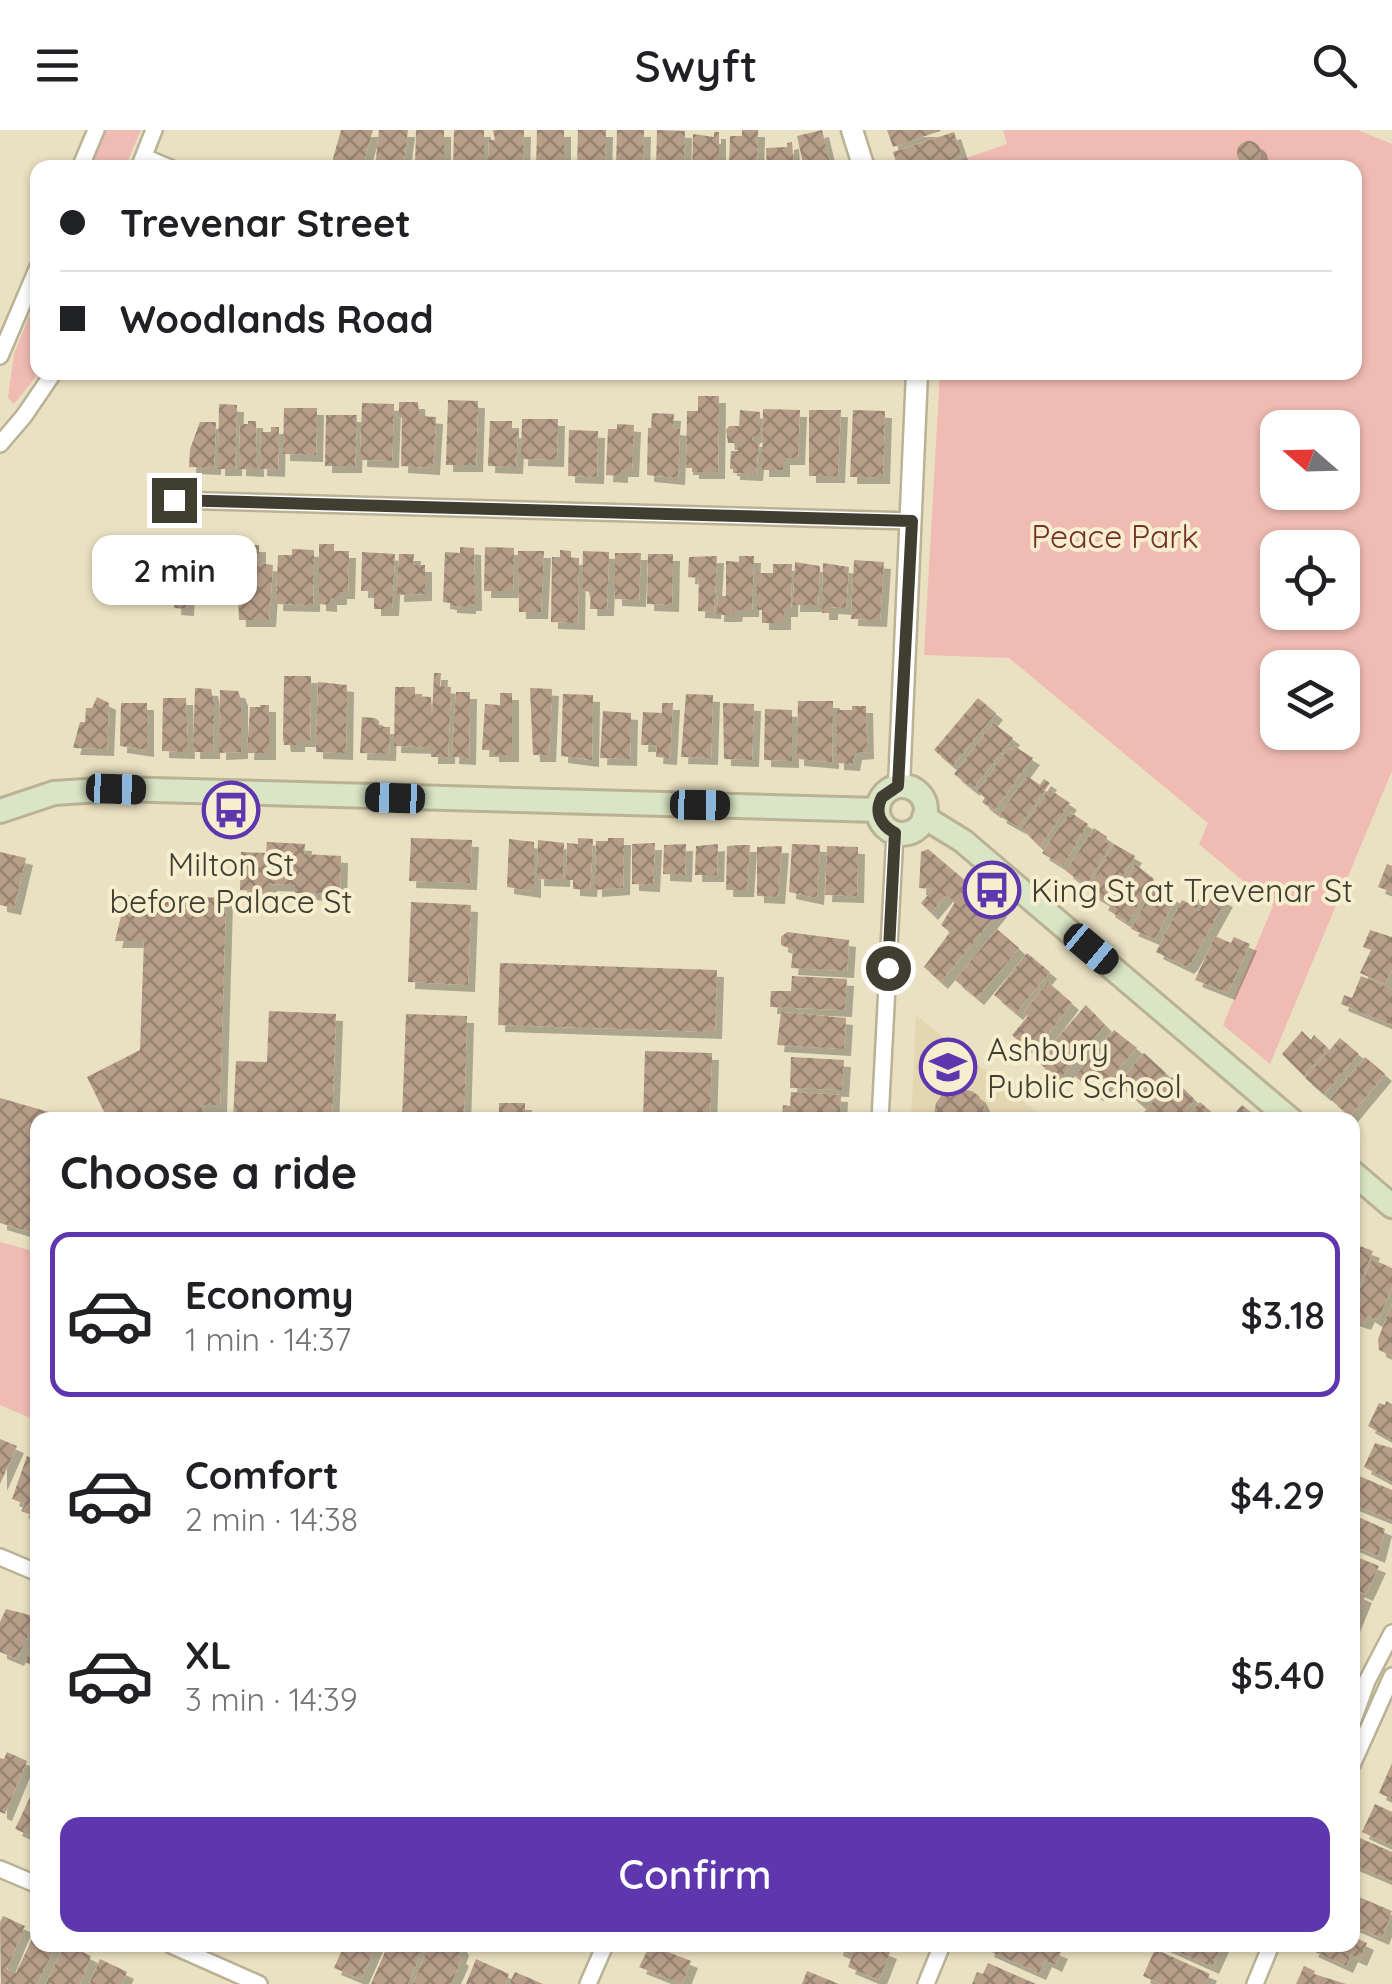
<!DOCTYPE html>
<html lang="en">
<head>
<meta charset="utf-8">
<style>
  body { margin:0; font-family:Quicksand,sans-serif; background:#f6f6f6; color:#202124; height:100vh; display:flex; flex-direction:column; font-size:38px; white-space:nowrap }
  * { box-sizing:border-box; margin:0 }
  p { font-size:32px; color:#757577 }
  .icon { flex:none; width:55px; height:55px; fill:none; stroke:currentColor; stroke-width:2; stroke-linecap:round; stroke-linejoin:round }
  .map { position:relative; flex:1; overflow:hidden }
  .details { position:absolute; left:30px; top:982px; width:1330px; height:840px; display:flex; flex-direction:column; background:#fff; border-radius:20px; box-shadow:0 2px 8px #0004 }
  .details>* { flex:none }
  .guide { position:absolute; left:30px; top:30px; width:1332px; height:220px; border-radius:20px; box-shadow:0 2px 8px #0004; display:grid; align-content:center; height:220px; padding:0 30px; background:#fff }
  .needle { width:65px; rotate:290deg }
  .controls { position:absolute; left:1260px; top:280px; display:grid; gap:20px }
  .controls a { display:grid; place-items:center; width:100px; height:100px; border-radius:20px; background:#fff; box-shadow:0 2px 8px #0004; font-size:50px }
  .end { position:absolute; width:45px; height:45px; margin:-22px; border:12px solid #403d31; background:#fff; box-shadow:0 0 0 5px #fff }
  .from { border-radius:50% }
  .bubble { position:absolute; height:70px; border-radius:20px; background:#fff; box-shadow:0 2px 8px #0004; font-size:32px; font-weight:600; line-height:70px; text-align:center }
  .car { position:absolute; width:30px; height:60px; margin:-30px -15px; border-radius:12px; box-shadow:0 0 8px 2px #0007; background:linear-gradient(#222 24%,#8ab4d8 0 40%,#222 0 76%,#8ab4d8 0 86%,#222 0) }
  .guide b { display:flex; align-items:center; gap:35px; height:95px; font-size:38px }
  .guide b+b { border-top:2px solid #e0e0e0 }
  .guide i { width:25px; height:25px; background:#202124 }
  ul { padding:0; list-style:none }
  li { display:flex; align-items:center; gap:30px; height:165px; margin:0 20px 15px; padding:0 10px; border:5px solid transparent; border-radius:20px }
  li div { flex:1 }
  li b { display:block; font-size:38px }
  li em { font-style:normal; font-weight:600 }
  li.selected { border-color:#5e37af }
  li>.icon { width:90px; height:90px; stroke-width:1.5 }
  h2 { padding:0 30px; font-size:45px; line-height:120px }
  .action { display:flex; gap:20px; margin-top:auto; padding:20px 30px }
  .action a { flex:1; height:115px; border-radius:20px; background:#5e37af; color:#fff; font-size:40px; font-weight:600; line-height:115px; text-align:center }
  header { display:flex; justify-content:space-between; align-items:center; height:130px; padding:0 30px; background:#fff; font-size:45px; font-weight:600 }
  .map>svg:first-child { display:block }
  .built { fill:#e2d7b1 }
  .green { fill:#efbbb2; fill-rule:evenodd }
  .building { fill:url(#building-cross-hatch); filter:url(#shadow) }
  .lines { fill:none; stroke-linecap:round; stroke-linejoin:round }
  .minor-casing { stroke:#bab294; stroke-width:20 }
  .tertiary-casing { stroke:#bab294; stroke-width:25 }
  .secondary-casing { stroke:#bab294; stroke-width:28 }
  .minor { stroke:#fff; stroke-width:15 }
  .tertiary { stroke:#fff; stroke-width:20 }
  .secondary { stroke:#d9e5c4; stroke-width:22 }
  .route { stroke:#403d31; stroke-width:12 }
  .labels { text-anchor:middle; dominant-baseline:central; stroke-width:8; stroke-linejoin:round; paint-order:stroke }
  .park-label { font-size:32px; fill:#733229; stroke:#f7eecf }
  .poi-label { font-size:32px; fill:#403d31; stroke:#f7eecf; text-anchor:start }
</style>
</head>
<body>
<header><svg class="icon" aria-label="menu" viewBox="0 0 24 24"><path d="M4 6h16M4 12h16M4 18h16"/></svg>Swyft<svg class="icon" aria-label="search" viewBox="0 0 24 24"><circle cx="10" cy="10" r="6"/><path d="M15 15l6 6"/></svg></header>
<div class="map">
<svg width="1392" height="1854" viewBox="0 0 1392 1854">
  <defs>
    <pattern id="building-cross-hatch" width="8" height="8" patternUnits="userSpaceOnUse" patternTransform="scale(2.5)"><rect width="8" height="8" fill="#b79e89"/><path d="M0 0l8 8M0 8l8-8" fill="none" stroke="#968271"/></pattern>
    <filter id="shadow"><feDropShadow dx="7" dy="7" stdDeviation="0" flood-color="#0004"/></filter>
  </defs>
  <rect width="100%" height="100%" fill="#eae1c2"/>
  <polygon class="built" points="916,885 1047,990 911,990"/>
  <g class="green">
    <polygon points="106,0 141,0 125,37 90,37"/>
    <path d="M1003 0H1358L1392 14V641L1270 934 1223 895 1273 776 1199 714 1208 693 1009 528 924 525 940 243 1355 242V38L940 37 1007 14ZM1278 298H1342V362H1278ZM1278 418H1342V482H1278ZM1278 538H1342V602H1278Z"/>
    <polygon points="37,166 39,243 14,274 8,268 14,224"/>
    <polygon points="0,1112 37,1122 37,1291 0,1275"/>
  </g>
  <g class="building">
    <polygon points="341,0 373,0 362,38 331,36"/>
    <polygon points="379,0 408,0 403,38 375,38"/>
    <polygon points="416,0 444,0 444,38 415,38"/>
    <polygon points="454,0 484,0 484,38 453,38"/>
    <polygon points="493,0 524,0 523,38 488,38 489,10 495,10"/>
    <polygon points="537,0 564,0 564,38 536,38"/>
    <polygon points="578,0 606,0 605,38 577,38"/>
    <polygon points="617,0 644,0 643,38 616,38"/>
    <polygon points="657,0 685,1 684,38 656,38"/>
    <polygon points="742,0 758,0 757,38 729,38 730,6 742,6"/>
    <polygon points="822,0 831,38 804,38 797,6"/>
    <polygon points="887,0 940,0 940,1 893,17"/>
    <polygon points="714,2 719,2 719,38 692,38 693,4 714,7"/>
    <polygon points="954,2 962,26 926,38 898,38 893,22"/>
    <circle cx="1249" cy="23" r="12"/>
    <polygon points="792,12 794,38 767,38 766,18 787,17 787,13"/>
    <polygon points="698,266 719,266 718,342 692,342 692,338 686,338 687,281 698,281"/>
    <polygon points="448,270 478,271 476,335 446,335"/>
    <polygon points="399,272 418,272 419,286 436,287 433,338 401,336 402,288 399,287"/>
    <polygon points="362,273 394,274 392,331 360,330"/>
    <polygon points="219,274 237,275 235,339 218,339"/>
    <polygon points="284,278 317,278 316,325 283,324"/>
    <polygon points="763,279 800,280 798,328 783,328 783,340 762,340"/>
    <polygon points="740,280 760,282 760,306 753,306 752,310 759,310 756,344 733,343 733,339 730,339 731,321 738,321 738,313 728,313 726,300 729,296 739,296"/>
    <polygon points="809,280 841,280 838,346 809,346"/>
    <polygon points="853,280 885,281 883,347 850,347"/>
    <polygon points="652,283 674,284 673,298 680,299 678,348 647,345 648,298 651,298"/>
    <polygon points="326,285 357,285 355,336 325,336"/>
    <polygon points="522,289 558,289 557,330 521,329"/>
    <polygon points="248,291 256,291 257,340 239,339 240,294 248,294"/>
    <polygon points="490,291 512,291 512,301 518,301 516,337 488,336"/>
    <polygon points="200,292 216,292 214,338 189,337 190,319"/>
    <polygon points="617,294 634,295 632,340 621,340 621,346 606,345 608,299 617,299"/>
    <polygon points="271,297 279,297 278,340 260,339 261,302 271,302"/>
    <polygon points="569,300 598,301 597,347 568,346"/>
    <polygon points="202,412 233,413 231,465 201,464"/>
    <polygon points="176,414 190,415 187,479 174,478 175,454 160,454 162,416"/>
    <polygon points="319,414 334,414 334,421 349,421 348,462 340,462 340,468 330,468 330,475 319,474"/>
    <polygon points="236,415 259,415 259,433 273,435 269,490 239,490"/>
    <polygon points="460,417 474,418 475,474 469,474 469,477 450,476 450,473 443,472 445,422 460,423"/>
    <polygon points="485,417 514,418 513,461 484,461"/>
    <polygon points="292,419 314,420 313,475 276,474 278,425 292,425"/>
    <polygon points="560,420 571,421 571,428 579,428 578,493 551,492 552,427 560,427"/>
    <polygon points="518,421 544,421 541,482 519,482"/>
    <polygon points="583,421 609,422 607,479 590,479 591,462 583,461 582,456"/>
    <polygon points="362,422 395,424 392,479 374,479 374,461 361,461"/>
    <polygon points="615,423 641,423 639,470 615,469"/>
    <polygon points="399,424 414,424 413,435 425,435 425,464 397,465"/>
    <polygon points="648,424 673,424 672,475 647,474"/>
    <polygon points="717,426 714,482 698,481 699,448 688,447 689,427"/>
    <polygon points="739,426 754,426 752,480 736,480 735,485 717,485 718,466 726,466 726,431 739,432"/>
    <polygon points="854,430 884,432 880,490 851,489"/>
    <polygon points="795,432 820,436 818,475 793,475"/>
    <polygon points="823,433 849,437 846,478 831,477 831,483 822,483"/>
    <polygon points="773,434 792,434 791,480 784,480 784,493 762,493 762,480 757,480 757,443 773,443"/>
    <polygon points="434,543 441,543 440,556 451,557 448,627 431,627 431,617 394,616 395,557 415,557 415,566 431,567 432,587"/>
    <polygon points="284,546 311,546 310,610 298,610 298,615 284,615 283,608"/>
    <polygon points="318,552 347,555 346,623 316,622"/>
    <polygon points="195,558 211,559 214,574 213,622 193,622"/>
    <polygon points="530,558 552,559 549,625 533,625"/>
    <polygon points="220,560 238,561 241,569 241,622 219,623"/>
    <polygon points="456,562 470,562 469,628 452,627"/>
    <polygon points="500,563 512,563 512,625 492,625 492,620 482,620 485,574 500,575"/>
    <polygon points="563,564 593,565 592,630 561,626"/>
    <polygon points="686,564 713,565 711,628 681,627"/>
    <polygon points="97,567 109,573 107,619 73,618 80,592 85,592 86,578 92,578"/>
    <polygon points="163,568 186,568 188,622 162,621"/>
    <polygon points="978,568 996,583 953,636 934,620"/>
    <polygon points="798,571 833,571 832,632 797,629"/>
    <polygon points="121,573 147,573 147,620 120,616"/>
    <polygon points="662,573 673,573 670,628 656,627 657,615 641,615 643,582 662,583"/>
    <polygon points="723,573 754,574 752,630 724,629"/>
    <polygon points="260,575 269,575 269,623 247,623 250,577 260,577"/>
    <polygon points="852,576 866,576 867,622 855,623 853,634 837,633 837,580 852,580"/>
    <polygon points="765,579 792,580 792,631 764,630"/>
    <polygon points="603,581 631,583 630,629 600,628"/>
    <polygon points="362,587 375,588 379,591 379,597 390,597 389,624 360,623"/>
    <polygon points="993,593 1013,608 973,659 954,644"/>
    <polygon points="1014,616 1033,628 994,681 982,672 985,668 977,661 1009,618 1012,620"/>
    <polygon points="1027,646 1040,655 1044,649 1050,653 1019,697 999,686"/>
    <polygon points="1049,659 1070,673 1040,717 1022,699"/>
    <polygon points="1070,682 1088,694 1063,736 1042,723"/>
    <polygon points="1094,698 1107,707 1105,711 1111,715 1086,756 1066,741"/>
    <polygon points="411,708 472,710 470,753 409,751"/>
    <polygon points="578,708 593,709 590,760 573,759 573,750 566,750 567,713 578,714"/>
    <polygon points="608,708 624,708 623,758 595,760 596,711 608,711"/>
    <polygon points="509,709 534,712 534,761 507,757"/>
    <polygon points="538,710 564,713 563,750 537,749"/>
    <polygon points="267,712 305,714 304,724 341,726 340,764 295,763 295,755 270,754 270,762 240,760 241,722 266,723"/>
    <polygon points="655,713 653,755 632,754 632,714"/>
    <polygon points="686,714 685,745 663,744 664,715"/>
    <polygon points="718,714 717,745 695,745 696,716"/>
    <polygon points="792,714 820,715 817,768 789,762"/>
    <polygon points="1114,714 1135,726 1107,772 1087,760"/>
    <polygon points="741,715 750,715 747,760 726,760 727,716"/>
    <polygon points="782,716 778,767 757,766 757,717"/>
    <polygon points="827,716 858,717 857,766 825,765"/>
    <polygon points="928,719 1000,780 941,852 924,837 950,802 941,795 955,772 946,765 931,783 921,773 933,759 919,758 921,722"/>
    <polygon points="0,722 26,728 14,778 0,775"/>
    <polygon points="1135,734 1154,749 1128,793 1108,780"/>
    <polygon points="1387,734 1392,736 1392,762 1378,757"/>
    <polygon points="1154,756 1176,768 1155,809 1131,799"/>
    <polygon points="1213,764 1226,770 1191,833 1187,837 1156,822 1182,770 1188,773 1191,766 1201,771 1196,780 1199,781 1205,770 1209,772"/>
    <polygon points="126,765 226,768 220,975 200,975 204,982 189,990 108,990 87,947 140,920 144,811 115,811"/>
    <polygon points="411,772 471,775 468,855 408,852"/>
    <polygon points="997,799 1019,818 977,868 955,850"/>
    <polygon points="1370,800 1392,807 1392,839 1385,854 1360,843 1371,820 1363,817"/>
    <polygon points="787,802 849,810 847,841 791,838 793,820 781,815 781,807"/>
    <polygon points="1215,806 1231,813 1234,807 1250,814 1228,863 1195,850"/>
    <polygon points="1027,823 1050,842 1016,883 994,865"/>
    <polygon points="500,833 717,840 715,902 498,895"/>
    <polygon points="792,846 847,849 845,880 770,877 771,861 791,861"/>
    <polygon points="1361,846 1392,859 1392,895 1341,874 1344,865 1352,868"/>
    <polygon points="1048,852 1072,873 1039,916 1034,912 1028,919 1012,905 1028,886 1024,882"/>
    <polygon points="1086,875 1105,895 1059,950 1037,931"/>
    <polygon points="269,881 336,884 332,990 233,990 236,931 267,932"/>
    <polygon points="781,882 846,888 844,919 777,915"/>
    <polygon points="406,884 467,886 464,990 402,990"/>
    <polygon points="1114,900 1137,918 1096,964 1075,946"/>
    <polygon points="1302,901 1311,910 1314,905 1328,918 1304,946 1282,924"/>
    <polygon points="1340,908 1359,924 1324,964 1305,948"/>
    <polygon points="645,921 712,923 710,990 643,990"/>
    <polygon points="1144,923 1166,943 1140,973 1118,954"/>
    <polygon points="791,927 844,930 842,960 790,958"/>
    <polygon points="1365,927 1385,944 1350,986 1330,969"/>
    <polygon points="1172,947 1195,970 1178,990 1138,990"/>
    <polygon points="955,958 972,961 979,966 986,981 986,990 933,990 936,973 941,966"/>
    <polygon points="791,962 841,965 840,990 782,988 783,975 790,976"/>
    <polygon points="0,968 63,986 62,990 38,990 38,1076 30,1102 0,1093"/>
    <polygon points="1200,972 1221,990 1184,990"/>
    <polygon points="499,973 525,973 525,986 555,986 555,990 499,990"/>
    <polygon points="1242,975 1256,986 1257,990 1229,990"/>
    <polygon points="1352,1113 1373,1121 1353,1171 1352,1171"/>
    <polygon points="1372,1129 1392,1138 1392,1157 1379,1188 1375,1190 1368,1185 1364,1193 1352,1189 1352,1178"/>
    <polygon points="1392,1174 1392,1226 1379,1220 1378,1209"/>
    <polygon points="1386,1271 1392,1274 1392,1310 1368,1296 1379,1273 1385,1275"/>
    <polygon points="0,1309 17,1316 0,1354"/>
    <polygon points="1375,1313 1392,1318 1392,1352 1364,1337"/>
    <polygon points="27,1326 38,1331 38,1388 21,1381 25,1374 12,1369"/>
    <polygon points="1359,1346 1392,1360 1392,1390 1352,1374 1352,1354"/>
    <polygon points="1352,1384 1385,1399 1378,1426 1352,1415"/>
    <polygon points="1352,1425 1379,1436 1366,1464 1352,1458"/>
    <polygon points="1352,1460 1365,1466 1353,1495 1352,1495"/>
    <polygon points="6,1479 37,1487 17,1529 0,1522 0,1492"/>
    <polygon points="37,1502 38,1502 38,1538 25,1532"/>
    <polygon points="7,1622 27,1631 5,1684 0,1682 0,1628 4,1629"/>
    <polygon points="1392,1633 1392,1669 1379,1663"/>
    <polygon points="33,1661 38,1663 38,1709 15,1699"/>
    <polygon points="1375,1674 1392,1682 1392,1716 1362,1702"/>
    <polygon points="1360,1708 1392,1722 1392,1751 1352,1734"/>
    <polygon points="1352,1764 1392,1781 1382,1808 1352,1795"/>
    <polygon points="3,1786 25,1796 7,1839 16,1843 32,1809 38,1815 56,1815 37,1854 1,1854 0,1792"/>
    <polygon points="1352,1806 1367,1813 1360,1829 1351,1825 1346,1836 1311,1820 1314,1815 1352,1815"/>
    <polygon points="68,1815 91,1826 80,1854 46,1854 63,1818"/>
    <polygon points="344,1815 376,1815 361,1849 334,1838"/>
    <polygon points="388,1815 425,1815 408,1854 371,1854"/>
    <polygon points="429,1815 460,1815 462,1819 459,1827 462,1829 451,1854 413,1854"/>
    <polygon points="650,1815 691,1831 682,1854 639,1837"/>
    <polygon points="837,1815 872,1815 890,1822 879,1850 848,1837 852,1826 836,1819"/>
    <polygon points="989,1815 1045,1815 1061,1822 1055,1835 1045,1830 1039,1843 987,1820"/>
    <polygon points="1163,1815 1222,1815 1212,1837"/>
    <polygon points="1155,1819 1210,1844 1205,1854 1161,1854 1143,1846"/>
    <polygon points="100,1829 127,1842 122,1854 89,1854"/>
    <polygon points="476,1829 509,1844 505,1854 466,1854"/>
    <polygon points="988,1833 1036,1854 972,1854 977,1842 983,1844"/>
    <polygon points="1304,1836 1315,1841 1314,1844 1346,1854 1296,1854"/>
    <polygon points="807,1841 839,1854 802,1854"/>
    <polygon points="515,1842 543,1854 509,1854"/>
  </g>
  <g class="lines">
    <g class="minor-casing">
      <g id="minor">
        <polyline points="144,27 170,38"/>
        <polyline points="80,38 96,0"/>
        <polyline points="139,38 154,0"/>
        <polyline points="0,226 38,137"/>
        <polyline points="0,314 24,286 54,242"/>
        <polyline points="173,370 911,391"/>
        <polyline points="880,990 895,703"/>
        <polyline points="0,1427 38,1443"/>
        <polyline points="1352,1593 1367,1551 1392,1503"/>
        <polyline points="1352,1635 1392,1546"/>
        <polyline points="0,1739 38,1755"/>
        <polyline points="171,1815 259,1854"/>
        <polyline points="588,1854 605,1815"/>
        <polyline points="926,1854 942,1815"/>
        <polyline points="1255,1854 1271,1815"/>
      </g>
    </g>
    <g class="tertiary-casing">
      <g id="tertiary">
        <polyline points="852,0 864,38"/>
        <polyline points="899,656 917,242"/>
      </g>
    </g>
    <g class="secondary-casing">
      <g id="secondary">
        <circle cx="902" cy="680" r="24"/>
        <polyline points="0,681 54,663 116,659 878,680"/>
        <polyline points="924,687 963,711 1291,990"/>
        <polyline points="1352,1042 1392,1076"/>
      </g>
    </g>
    <use href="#minor" class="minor"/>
    <use href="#tertiary" class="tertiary"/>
    <use href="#secondary" class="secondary"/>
  </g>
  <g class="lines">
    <path class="route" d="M174 370 912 391 898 656 882 667C874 682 880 695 895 703L888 838"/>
  </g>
  <defs>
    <g id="bus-ring" transform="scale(2.875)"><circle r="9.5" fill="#f7eecf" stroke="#5e37af" stroke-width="1.5"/><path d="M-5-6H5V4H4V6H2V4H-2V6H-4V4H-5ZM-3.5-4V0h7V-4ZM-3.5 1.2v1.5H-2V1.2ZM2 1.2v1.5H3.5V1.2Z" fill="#5e37af"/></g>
    <g id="school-ring" transform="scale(2.875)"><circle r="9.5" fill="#f7eecf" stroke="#5e37af" stroke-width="1.5"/><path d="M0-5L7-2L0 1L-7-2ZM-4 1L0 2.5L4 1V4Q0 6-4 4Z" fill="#5e37af"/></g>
  </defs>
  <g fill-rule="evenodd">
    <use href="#bus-ring" x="231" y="680"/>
    <use href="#bus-ring" x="992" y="760"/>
    <use href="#school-ring" x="948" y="937"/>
  </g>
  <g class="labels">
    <g class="park-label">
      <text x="1115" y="406">Peace Park</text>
    </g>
    <g class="poi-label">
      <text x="231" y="734" text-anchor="middle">Milton St<tspan x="231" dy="37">before Palace St</tspan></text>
      <text x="1031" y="760">King St at Trevenar St</text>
      <text x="987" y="919">Ashbury<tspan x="987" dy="37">Public School</tspan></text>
    </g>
  </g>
</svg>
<div class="controls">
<a><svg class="needle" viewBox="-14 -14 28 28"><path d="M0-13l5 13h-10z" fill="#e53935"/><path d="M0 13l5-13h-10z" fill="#757577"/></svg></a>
<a><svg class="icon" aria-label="locate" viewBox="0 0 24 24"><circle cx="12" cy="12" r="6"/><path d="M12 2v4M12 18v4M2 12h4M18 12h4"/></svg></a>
<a><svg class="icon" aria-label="layers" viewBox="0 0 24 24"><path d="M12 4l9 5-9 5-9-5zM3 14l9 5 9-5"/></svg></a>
</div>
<i class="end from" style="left:888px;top:838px"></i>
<i class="end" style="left:174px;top:370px"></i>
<div class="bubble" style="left:92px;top:405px;width:165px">2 min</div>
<i class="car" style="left:116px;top:659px;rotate:92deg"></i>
<i class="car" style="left:395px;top:668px;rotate:272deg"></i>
<i class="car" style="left:700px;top:675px;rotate:91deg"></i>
<i class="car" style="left:1091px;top:819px;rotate:130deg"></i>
<div class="guide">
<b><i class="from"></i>Trevenar Street</b>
<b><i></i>Woodlands Road</b>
</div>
<section class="details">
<h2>Choose a ride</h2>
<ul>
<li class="selected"><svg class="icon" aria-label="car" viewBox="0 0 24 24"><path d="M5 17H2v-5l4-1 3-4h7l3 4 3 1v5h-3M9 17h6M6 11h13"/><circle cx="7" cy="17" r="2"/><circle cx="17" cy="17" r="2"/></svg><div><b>Economy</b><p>1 min · 14:37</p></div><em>$3.18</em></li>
<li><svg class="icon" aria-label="car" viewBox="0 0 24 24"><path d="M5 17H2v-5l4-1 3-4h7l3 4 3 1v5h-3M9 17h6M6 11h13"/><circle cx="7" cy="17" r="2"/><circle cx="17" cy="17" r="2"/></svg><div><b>Comfort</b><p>2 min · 14:38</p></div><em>$4.29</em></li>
<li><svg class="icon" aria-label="car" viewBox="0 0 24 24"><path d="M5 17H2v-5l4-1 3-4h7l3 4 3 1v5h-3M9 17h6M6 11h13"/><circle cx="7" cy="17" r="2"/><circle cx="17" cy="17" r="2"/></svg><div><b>XL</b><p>3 min · 14:39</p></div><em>$5.40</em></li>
</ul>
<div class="action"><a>Confirm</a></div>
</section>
</div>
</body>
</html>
